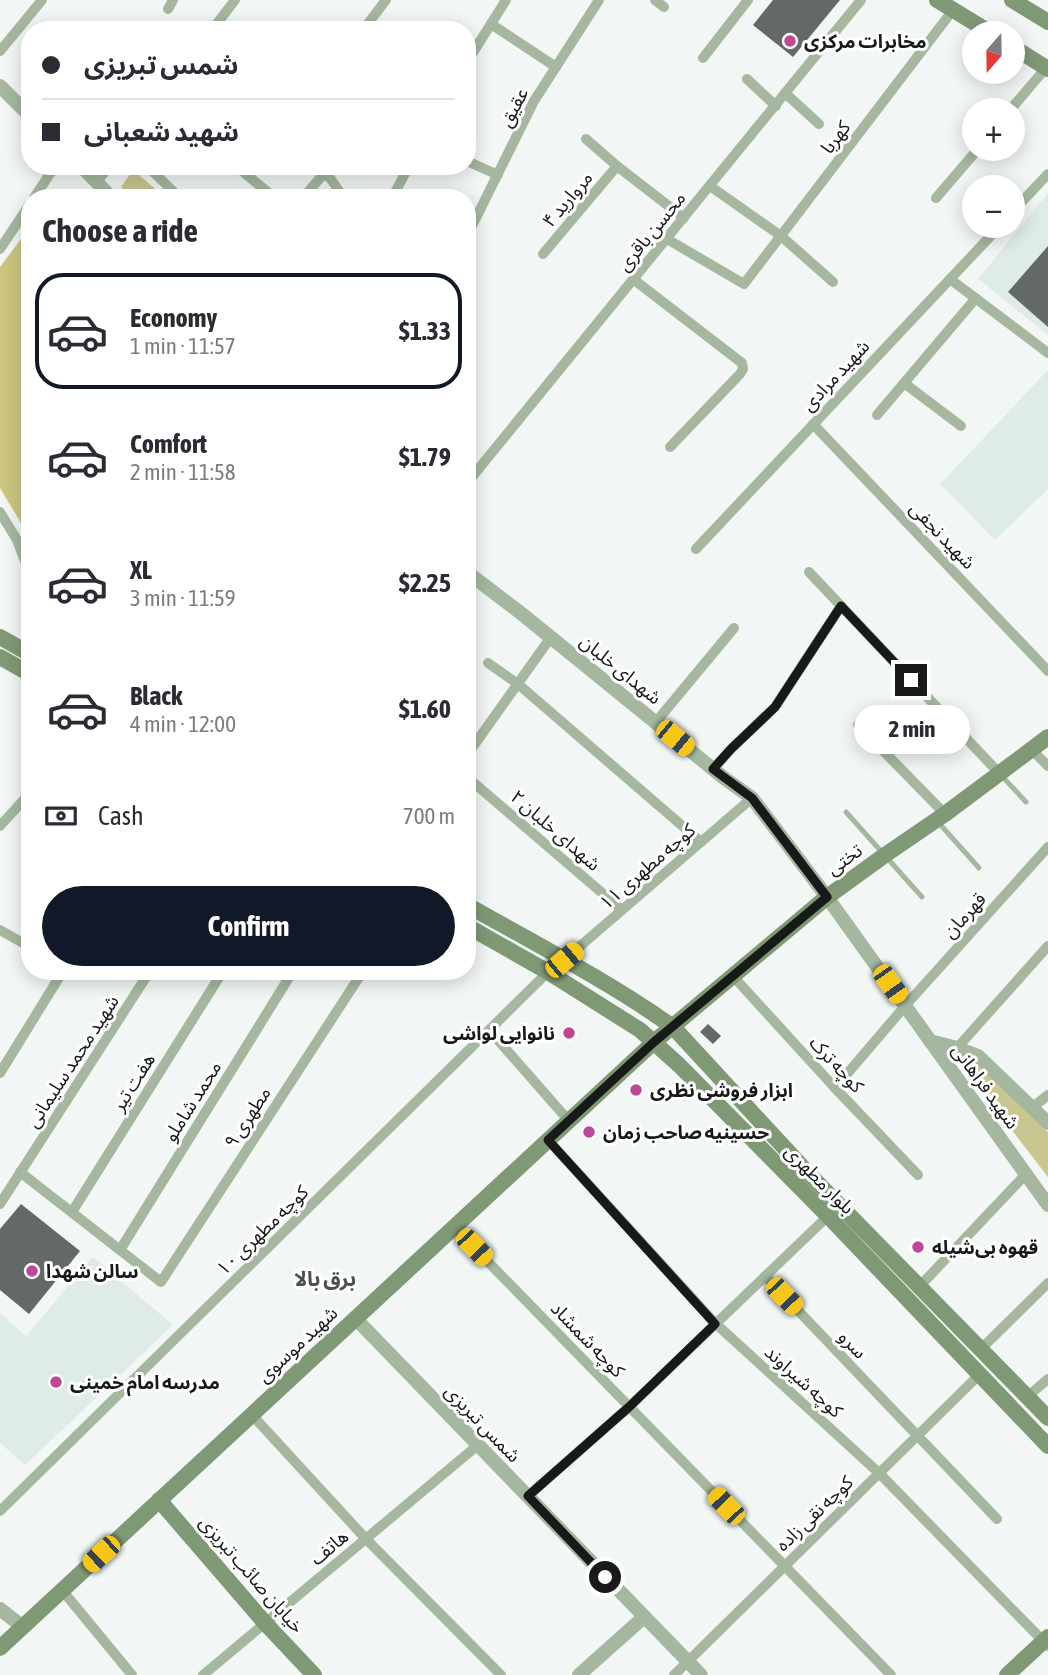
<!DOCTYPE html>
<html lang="en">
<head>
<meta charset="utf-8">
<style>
  body { margin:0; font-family:"Asap Condensed","Noto Sans Arabic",sans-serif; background:#f7f7f7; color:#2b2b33; height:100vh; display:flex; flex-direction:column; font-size:26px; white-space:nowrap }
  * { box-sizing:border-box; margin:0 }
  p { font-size:23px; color:#7c7c81 }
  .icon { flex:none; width:38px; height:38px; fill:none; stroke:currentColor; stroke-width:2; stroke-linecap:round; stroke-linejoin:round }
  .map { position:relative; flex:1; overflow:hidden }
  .panel { position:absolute; left:21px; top:189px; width:455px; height:791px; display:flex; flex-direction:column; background:#fff; border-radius:28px; box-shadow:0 4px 18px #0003 }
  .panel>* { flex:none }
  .guide { position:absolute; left:21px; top:21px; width:455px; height:154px; border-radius:28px; box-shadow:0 4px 18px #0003; display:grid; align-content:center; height:154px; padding:0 21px; background:#fff }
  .needle { width:46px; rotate:200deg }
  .fabs { position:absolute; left:962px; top:21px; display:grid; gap:14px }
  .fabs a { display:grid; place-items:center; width:63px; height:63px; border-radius:50%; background:#fff; box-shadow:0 4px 18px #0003; font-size:35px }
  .end { position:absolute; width:32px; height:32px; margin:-16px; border:9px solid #181a19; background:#fff; box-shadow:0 0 0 4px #fff }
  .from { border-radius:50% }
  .bubble { position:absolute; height:49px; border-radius:24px; background:#fff; box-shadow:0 4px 18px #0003; font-size:23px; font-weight:700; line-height:49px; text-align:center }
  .car { position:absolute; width:21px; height:42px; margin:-21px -10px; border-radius:9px; box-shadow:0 0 5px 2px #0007; background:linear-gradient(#f5c518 24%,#345 0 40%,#f5c518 0 76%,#345 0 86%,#f5c518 0) }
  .guide b { display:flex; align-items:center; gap:24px; height:66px; font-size:26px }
  .guide b+b { border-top:2px solid #e1e1e2 }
  .guide i { width:18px; height:18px; background:#2b2b33 }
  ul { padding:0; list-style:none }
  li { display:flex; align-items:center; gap:21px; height:116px; margin:0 14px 10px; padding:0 7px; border:4px solid transparent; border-radius:28px }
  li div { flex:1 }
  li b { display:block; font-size:26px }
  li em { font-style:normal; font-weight:700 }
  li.selected { border-color:#111827 }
  li>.icon { width:63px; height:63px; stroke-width:1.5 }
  h2 { padding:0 21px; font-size:32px; line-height:84px }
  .pay { display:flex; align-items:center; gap:18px; height:77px; padding:0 21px; font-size:26px }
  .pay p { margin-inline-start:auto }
  .button { display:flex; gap:14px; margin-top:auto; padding:14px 21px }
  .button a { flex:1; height:80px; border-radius:42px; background:#111827; color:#fff; font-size:28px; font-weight:700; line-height:80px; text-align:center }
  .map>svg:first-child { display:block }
  .built { fill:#deebe6 }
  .green { fill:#cac690 }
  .forest { fill:#ccc581 }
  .building { fill:#636868 }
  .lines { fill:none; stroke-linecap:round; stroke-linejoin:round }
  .service { stroke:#a5b89f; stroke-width:5 }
  .minor { stroke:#a5b89f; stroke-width:10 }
  .tertiary { stroke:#a5b89f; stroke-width:14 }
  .secondary { stroke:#7f9975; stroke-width:16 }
  .route { stroke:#181a19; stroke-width:9 }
  .poi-dot { fill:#c04698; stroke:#fff; stroke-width:2.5 }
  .labels { text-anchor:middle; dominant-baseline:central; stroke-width:6; stroke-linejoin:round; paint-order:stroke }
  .poi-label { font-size:19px; font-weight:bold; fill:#181a19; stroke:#fff; text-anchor:start }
  .street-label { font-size:19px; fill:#181a19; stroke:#fff }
  .neighbourhood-label { font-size:21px; font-weight:bold; fill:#4c504f; stroke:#fff }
</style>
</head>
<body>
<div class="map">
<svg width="1048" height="1675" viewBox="0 0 1048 1675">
  <rect width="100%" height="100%" fill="#f2f7f5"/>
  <g class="built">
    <polygon points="1048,193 1048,335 978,279"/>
    <polygon points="1048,370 1048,489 995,540 940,484"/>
    <polygon points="93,1257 173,1325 25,1465 0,1443 0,1313 26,1336"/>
  </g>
  <g class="green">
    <polygon points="133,170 166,198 132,198 121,187"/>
    <polygon points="973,1060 1048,1132 1048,1177 964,1068"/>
  </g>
  <polygon class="forest" points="30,227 30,538 0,488 0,267"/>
  <g class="building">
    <polygon points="773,0 840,0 793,57 753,25"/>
    <polygon points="1048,246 1048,327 1008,292"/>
    <polygon points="708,1024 721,1036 713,1044 700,1032"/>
    <polygon points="21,1204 80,1251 29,1314 0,1290 0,1229"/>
  </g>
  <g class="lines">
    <g class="service">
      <polyline points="1001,775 1026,802"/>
      <polyline points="846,812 922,897"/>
      <polyline points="938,822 979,868"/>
    </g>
    <g class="minor">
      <polyline points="655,0 664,7"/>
      <polyline points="168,9 173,0"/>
      <polyline points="491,24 556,67"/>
      <polyline points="212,30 235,0"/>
      <polyline points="363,30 386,0"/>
      <polyline points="0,51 42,0"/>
      <polyline points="703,58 748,0"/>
      <polyline points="467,62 506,0"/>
      <polyline points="747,79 776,106"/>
      <polyline points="785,93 819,124"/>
      <polyline points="1010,110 1046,68"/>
      <polyline points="586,139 617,166"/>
      <polyline points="467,161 498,175"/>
      <polyline points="147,166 180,198"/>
      <polyline points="236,166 275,198"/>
      <polyline points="97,182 109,166"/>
      <polyline points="710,186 781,236 833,282"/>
      <polyline points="34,198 55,166"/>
      <polyline points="303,198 320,178 325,175 330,178 344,198"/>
      <polyline points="392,198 409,166"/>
      <polyline points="936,198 978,149"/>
      <polyline points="1013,211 1048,174"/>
      <polyline points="467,236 534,101 599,0"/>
      <polyline points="667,239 744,284 953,10"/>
      <polyline points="0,249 30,204"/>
      <polyline points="543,254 617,166 684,218"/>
      <polyline points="633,279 742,363 743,369 740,374 670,447"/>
      <polyline points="950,279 1048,353"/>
      <polyline points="904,383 961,426"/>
      <polyline points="877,415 976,298"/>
      <polyline points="813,424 1048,671"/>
      <polyline points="467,483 861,0"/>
      <polyline points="0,512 17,540 30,574"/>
      <polyline points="696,549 1000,226"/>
      <polyline points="809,572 999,773"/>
      <polyline points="488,663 518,684 701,842"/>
      <polyline points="656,722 734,628"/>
      <polyline points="858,725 945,814"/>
      <polyline points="1031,749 1048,766"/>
      <polyline points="467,755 551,637"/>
      <polyline points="713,769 731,749 775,707 841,606"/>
      <polyline points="467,777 622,910"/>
      <polyline points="0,826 30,793"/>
      <polyline points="0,930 30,947"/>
      <polyline points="564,960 752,798"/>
      <polyline points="732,975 835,1088 918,1175"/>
      <polyline points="490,1031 569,1121"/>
      <polyline points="957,1048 1048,946"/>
      <polyline points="0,1073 63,971"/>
      <polyline points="835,1088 905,1006 1048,847"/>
      <polyline points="1032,1108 1048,1095"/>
      <polyline points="548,1140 715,1323 879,1473 1048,1646"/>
      <polyline points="20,1172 161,1282 363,971"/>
      <polyline points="0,1204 150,971"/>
      <polyline points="72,1212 223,971"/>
      <polyline points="454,1227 891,1675"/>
      <polyline points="120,1250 293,971"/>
      <polyline points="765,1276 997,1519"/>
      <polyline points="920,1286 1026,1174"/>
      <polyline points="981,1349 1048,1283"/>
      <polyline points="1027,1397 1048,1379"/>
      <polyline points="252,1415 366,1539 501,1675"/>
      <polyline points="528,1496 629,1407 828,1216"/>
      <polyline points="0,1511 548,972"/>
      <polyline points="62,1590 132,1675"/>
      <polyline points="203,1675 478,1445"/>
      <polyline points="674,1675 979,1375"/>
    </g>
    <g class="tertiary">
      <polyline points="0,86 30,116"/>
      <polyline points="81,166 112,198"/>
      <polyline points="467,572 522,614 724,778 752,798 827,897 1048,1205"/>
      <polyline points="930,1041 957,1048 978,1056 1048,1123"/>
      <polyline points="355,1318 701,1675"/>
      <polyline points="0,1609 23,1627"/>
      <polyline points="579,1675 644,1617"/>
    </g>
    <g class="secondary">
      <polyline points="937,0 991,33"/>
      <polyline points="1012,0 1048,22"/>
      <polyline points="1013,47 1048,69"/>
      <polyline points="0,637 30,654"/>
      <polyline points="0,657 30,674"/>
      <path d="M467 905C536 944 608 981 673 1027L806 1171 1048 1418"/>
      <polyline points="467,926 548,972 640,1030 679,1065 828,1216 1048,1446"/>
      <polyline points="159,1500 265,1623 314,1675"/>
      <polyline points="0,1648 654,1042 827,897 885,855 945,814 1048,737"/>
      <polyline points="1007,1675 1048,1637"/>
    </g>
  </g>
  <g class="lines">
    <polyline class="route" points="605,1577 528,1496 629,1407 715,1324 548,1140 654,1042 827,897 752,798 713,769 731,749 775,707 841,606 911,680"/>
  </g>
  <g class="poi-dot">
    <circle cx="790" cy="41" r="7"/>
    <circle cx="569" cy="1033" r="7"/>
    <circle cx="636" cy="1090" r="7"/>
    <circle cx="589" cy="1132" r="7"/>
    <circle cx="918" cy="1247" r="7"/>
    <circle cx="32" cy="1271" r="7"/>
    <circle cx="56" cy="1382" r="7"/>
  </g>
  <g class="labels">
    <g class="poi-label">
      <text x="804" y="41">مخابرات مرکزی</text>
      <text x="555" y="1033" text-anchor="end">نانوایی لواشی</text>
      <text x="650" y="1090">ابزار فروشی نظری</text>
      <text x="603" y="1132">حسینیه صاحب زمان</text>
      <text x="932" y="1247">قهوه بی‌شیله</text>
      <text x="46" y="1271">سالن شهدا</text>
      <text x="70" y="1382">مدرسه امام خمینی</text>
    </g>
    <g class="street-label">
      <text transform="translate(513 107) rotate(-62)">عقیق</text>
      <text transform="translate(835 137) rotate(-53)">کهربا</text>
      <text transform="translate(567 199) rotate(-50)">مروارید ۴</text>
      <text transform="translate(651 231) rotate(-51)">محسن باقری</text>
      <text transform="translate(835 375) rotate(-47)">شهید مرادی</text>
      <text transform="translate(943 535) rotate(46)">شهید نجفی</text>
      <text transform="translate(621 669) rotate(39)">شهدای خلبان</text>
      <text transform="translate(556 830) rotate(41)">شهدای خلبان ۲</text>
      <text transform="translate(844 859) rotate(-36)">تختی</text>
      <text transform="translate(647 866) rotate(-41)">کوچه مطهری ۱۱</text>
      <text transform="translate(964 915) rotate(-48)">قهرمان</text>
      <text transform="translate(72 1061) rotate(-57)">شهید محمد سلیمانی</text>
      <text transform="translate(837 1064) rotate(47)">کوچه ترک</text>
      <text transform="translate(133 1082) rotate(-58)">هفت تیر</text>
      <text transform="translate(986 1086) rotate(54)">شهید فراهانی</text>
      <text transform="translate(192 1101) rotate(-58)">محمد شاملو</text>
      <text transform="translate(247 1117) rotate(-57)">مطهری ۹</text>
      <text transform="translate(820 1179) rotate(45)">بلوار مطهری</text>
      <text transform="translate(262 1230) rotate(-44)">کوچه مطهری ۱۰</text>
      <text transform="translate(588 1339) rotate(46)">کوچه شمشاد</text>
      <text transform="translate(297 1344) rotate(-43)">شهید موسوی</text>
      <text transform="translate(853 1344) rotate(46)">سرو</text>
      <text transform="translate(804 1381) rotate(42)">کوچه شیراوند</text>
      <text transform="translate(483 1423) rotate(46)">شمس تبریزی</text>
      <text transform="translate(814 1513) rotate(-44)">کوچه نقی زاده</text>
      <text transform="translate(329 1547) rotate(-40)">هاتف</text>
      <text transform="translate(252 1574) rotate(49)">خیابان صائب تبریزی</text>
    </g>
    <g class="neighbourhood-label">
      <text x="325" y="1278">برق بالا</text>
    </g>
  </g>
</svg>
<div class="fabs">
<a><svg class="needle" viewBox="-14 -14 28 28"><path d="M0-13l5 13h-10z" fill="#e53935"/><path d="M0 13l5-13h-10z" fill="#7c7c81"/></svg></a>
<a>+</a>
<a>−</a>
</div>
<i class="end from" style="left:605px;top:1577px"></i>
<i class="end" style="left:911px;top:680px"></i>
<div class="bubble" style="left:854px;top:705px;width:116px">2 min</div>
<i class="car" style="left:675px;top:738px;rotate:129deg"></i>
<i class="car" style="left:564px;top:960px;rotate:50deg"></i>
<i class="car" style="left:890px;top:984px;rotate:145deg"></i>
<i class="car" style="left:474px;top:1247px;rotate:136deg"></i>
<i class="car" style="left:784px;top:1296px;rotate:136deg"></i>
<i class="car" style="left:726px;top:1506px;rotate:316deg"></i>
<i class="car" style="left:101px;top:1554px;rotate:227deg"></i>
<div class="guide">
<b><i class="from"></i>شمس تبریزی</b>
<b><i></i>شهید شعبانی</b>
</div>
<section class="panel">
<h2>Choose a ride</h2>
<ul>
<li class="selected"><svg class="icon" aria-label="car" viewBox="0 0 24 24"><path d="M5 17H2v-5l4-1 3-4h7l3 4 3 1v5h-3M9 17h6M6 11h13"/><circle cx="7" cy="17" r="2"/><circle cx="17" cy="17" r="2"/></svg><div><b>Economy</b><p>1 min · 11:57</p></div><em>$1.33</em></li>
<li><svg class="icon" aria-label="car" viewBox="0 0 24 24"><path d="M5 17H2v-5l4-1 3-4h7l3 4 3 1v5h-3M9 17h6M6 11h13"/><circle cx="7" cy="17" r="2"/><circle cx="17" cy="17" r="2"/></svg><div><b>Comfort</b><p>2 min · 11:58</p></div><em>$1.79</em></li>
<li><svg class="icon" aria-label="car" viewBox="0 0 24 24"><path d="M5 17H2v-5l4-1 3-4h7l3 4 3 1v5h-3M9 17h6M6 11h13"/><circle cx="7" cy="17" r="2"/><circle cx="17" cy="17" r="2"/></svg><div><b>XL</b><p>3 min · 11:59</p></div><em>$2.25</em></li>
<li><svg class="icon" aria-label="car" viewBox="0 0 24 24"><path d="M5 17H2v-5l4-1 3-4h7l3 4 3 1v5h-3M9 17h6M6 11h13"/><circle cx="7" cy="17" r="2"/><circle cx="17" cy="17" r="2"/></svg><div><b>Black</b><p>4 min · 12:00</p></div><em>$1.60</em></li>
</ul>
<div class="pay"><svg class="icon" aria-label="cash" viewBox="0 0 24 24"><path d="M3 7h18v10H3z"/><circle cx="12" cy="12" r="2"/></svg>Cash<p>700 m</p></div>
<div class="button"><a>Confirm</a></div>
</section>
</div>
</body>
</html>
